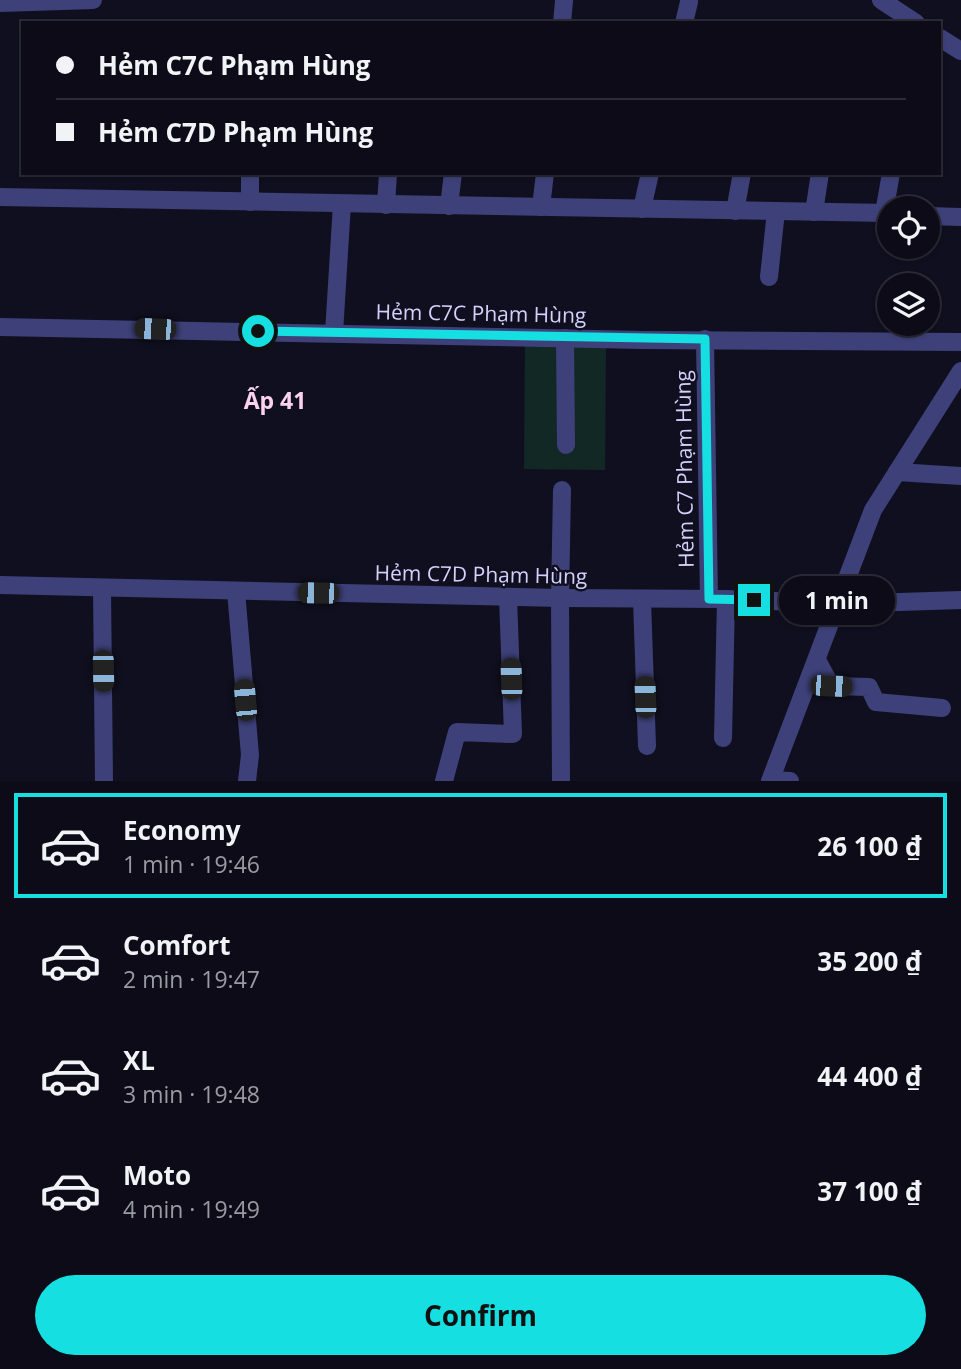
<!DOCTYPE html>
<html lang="en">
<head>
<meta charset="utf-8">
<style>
  body { margin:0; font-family:"Open Sans",sans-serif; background:#151420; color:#f1f3f6; height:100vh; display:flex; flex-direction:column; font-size:26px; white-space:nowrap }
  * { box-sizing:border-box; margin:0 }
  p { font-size:23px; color:#9a9ba1 }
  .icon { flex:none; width:38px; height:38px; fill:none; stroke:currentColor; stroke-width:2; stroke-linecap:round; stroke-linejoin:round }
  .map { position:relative; height:781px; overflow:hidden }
  .sheet { display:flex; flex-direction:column; background:#0c0b17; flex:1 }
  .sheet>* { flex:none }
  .hud { position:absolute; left:21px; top:21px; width:920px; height:154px; border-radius:0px; box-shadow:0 2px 5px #0004,0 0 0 2px #2c2b36; display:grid; align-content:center; height:154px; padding:0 35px; background:#0c0b17 }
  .controls { position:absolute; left:877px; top:196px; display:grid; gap:14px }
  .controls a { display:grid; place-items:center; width:63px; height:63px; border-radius:50%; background:#0c0b17; box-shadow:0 2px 5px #0004,0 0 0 2px #2c2b36; font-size:35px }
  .end { position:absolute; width:32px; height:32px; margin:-16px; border:9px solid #16dfe2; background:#111; box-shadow:0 0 0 4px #111 }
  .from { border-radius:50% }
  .bubble { position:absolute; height:49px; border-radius:24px; background:#0c0b17; box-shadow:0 2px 5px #0004,0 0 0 2px #2c2b36; font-size:23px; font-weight:700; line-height:49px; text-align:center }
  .car { position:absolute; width:21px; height:42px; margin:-21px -10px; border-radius:9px; box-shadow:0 0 5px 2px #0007; background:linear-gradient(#222 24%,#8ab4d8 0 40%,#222 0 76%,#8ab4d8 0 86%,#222 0) }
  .hud b { display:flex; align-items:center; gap:24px; height:66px; font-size:26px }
  .hud b+b { border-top:2px solid #2c2b36 }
  .hud i { width:18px; height:18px; background:#f1f3f6 }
  ul { padding:12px 0 0; list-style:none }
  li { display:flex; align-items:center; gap:21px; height:105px; margin:0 14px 10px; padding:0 21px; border:4px solid transparent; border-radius:0px }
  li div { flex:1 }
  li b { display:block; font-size:26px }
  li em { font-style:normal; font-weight:700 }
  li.active { border-color:#16dfe2 }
  li>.icon { width:63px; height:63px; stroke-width:1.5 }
  .primary-button { display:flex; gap:14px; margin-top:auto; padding:14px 35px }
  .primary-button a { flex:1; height:80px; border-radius:42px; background:#16dfe2; color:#111; font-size:28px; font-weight:700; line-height:80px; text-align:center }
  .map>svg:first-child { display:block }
  .green { fill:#122825 }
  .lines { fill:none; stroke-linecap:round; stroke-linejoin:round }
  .minor { stroke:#3e4179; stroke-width:18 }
  .route { stroke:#16dfe2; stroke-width:9 }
  .labels { text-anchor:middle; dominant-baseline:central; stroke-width:5; stroke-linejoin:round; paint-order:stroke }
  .street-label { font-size:21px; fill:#d2d1fb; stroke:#100f1f }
  .neighbourhood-label { font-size:23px; font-weight:bold; fill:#fbd3f0; stroke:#100f1f }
</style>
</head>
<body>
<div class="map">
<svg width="961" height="781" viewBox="0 0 961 781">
  <rect width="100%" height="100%" fill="#100f1f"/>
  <polygon class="green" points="525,346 606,347 605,470 524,469"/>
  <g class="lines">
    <g class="minor">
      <polyline points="881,0 916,23"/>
      <polyline points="0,3 93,0"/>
      <polyline points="562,23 564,1"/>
      <polyline points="684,23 689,2"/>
      <polyline points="940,38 961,51"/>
      <polyline points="0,197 889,213"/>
      <polyline points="250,202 250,173"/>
      <polyline points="386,205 388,173"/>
      <polyline points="449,206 453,173"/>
      <polyline points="541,207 545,173"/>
      <polyline points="642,209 650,173"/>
      <polyline points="735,211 742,173"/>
      <polyline points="814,212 820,173"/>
      <polyline points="884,213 891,173"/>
      <polyline points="928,216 961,217"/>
      <polyline points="769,277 776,211"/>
      <polyline points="0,327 643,340 961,342"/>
      <polyline points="334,333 342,204"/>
      <polyline points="565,338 566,445"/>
      <polyline points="705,339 709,599"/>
      <polyline points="897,472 961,476"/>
      <polyline points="0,585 560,598 726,599 838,604 961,600"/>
      <polyline points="102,589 104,781"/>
      <polyline points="236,591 250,755 247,781"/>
      <polyline points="642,600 647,746"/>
      <polyline points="817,660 831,686 869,687 876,702 942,708"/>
      <polyline points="723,738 726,599"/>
      <polyline points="771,780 790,781"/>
      <polyline points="444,781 457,732 513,734 508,597"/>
      <polyline points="561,781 560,598 562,490"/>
      <polyline points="770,781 873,510 961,371"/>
    </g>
  </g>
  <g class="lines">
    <polyline class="route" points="258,331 705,339 709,599 754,600"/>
  </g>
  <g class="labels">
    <g class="street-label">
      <text transform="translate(481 313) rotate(1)">Hẻm C7C Phạm Hùng</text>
      <text transform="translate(684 469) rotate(-91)">Hẻm C7 Phạm Hùng</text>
      <text transform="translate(481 574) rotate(1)">Hẻm C7D Phạm Hùng</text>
    </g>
    <g class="neighbourhood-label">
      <text x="275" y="400">Ấp 41</text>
    </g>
  </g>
</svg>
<div class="controls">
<a><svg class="icon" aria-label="locate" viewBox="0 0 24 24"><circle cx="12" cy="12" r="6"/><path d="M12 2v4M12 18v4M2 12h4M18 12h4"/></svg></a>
<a><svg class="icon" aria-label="layers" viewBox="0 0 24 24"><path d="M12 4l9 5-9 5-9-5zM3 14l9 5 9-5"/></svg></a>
</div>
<i class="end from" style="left:258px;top:331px"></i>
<i class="end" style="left:754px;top:600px"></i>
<div class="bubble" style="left:779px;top:576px;width:116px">1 min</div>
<i class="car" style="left:155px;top:329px;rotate:272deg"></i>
<i class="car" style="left:318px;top:593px;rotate:271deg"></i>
<i class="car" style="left:103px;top:671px;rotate:179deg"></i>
<i class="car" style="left:511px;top:679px;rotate:358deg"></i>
<i class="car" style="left:831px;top:686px;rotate:92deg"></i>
<i class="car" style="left:645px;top:697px;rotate:358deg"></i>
<i class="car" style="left:245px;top:700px;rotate:355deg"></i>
<div class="hud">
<b><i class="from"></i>Hẻm C7C Phạm Hùng</b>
<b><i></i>Hẻm C7D Phạm Hùng</b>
</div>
</div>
<section class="sheet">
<ul>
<li class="active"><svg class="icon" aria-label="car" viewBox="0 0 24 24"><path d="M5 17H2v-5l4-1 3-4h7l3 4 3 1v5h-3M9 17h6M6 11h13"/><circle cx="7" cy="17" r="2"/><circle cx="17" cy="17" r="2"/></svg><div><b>Economy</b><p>1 min · 19:46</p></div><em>26 100 ₫</em></li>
<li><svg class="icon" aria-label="car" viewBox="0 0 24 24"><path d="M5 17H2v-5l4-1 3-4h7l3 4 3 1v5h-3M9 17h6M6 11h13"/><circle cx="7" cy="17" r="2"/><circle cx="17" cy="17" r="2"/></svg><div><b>Comfort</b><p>2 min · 19:47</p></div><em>35 200 ₫</em></li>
<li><svg class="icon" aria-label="car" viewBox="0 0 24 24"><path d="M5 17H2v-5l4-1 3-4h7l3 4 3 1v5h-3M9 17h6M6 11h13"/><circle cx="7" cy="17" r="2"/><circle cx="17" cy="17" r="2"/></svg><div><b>XL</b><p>3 min · 19:48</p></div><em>44 400 ₫</em></li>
<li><svg class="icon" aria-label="car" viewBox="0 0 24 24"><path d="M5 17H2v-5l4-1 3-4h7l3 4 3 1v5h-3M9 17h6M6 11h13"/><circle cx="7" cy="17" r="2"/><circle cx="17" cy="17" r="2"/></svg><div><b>Moto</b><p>4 min · 19:49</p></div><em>37 100 ₫</em></li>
</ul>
<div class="primary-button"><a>Confirm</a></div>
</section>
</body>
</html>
